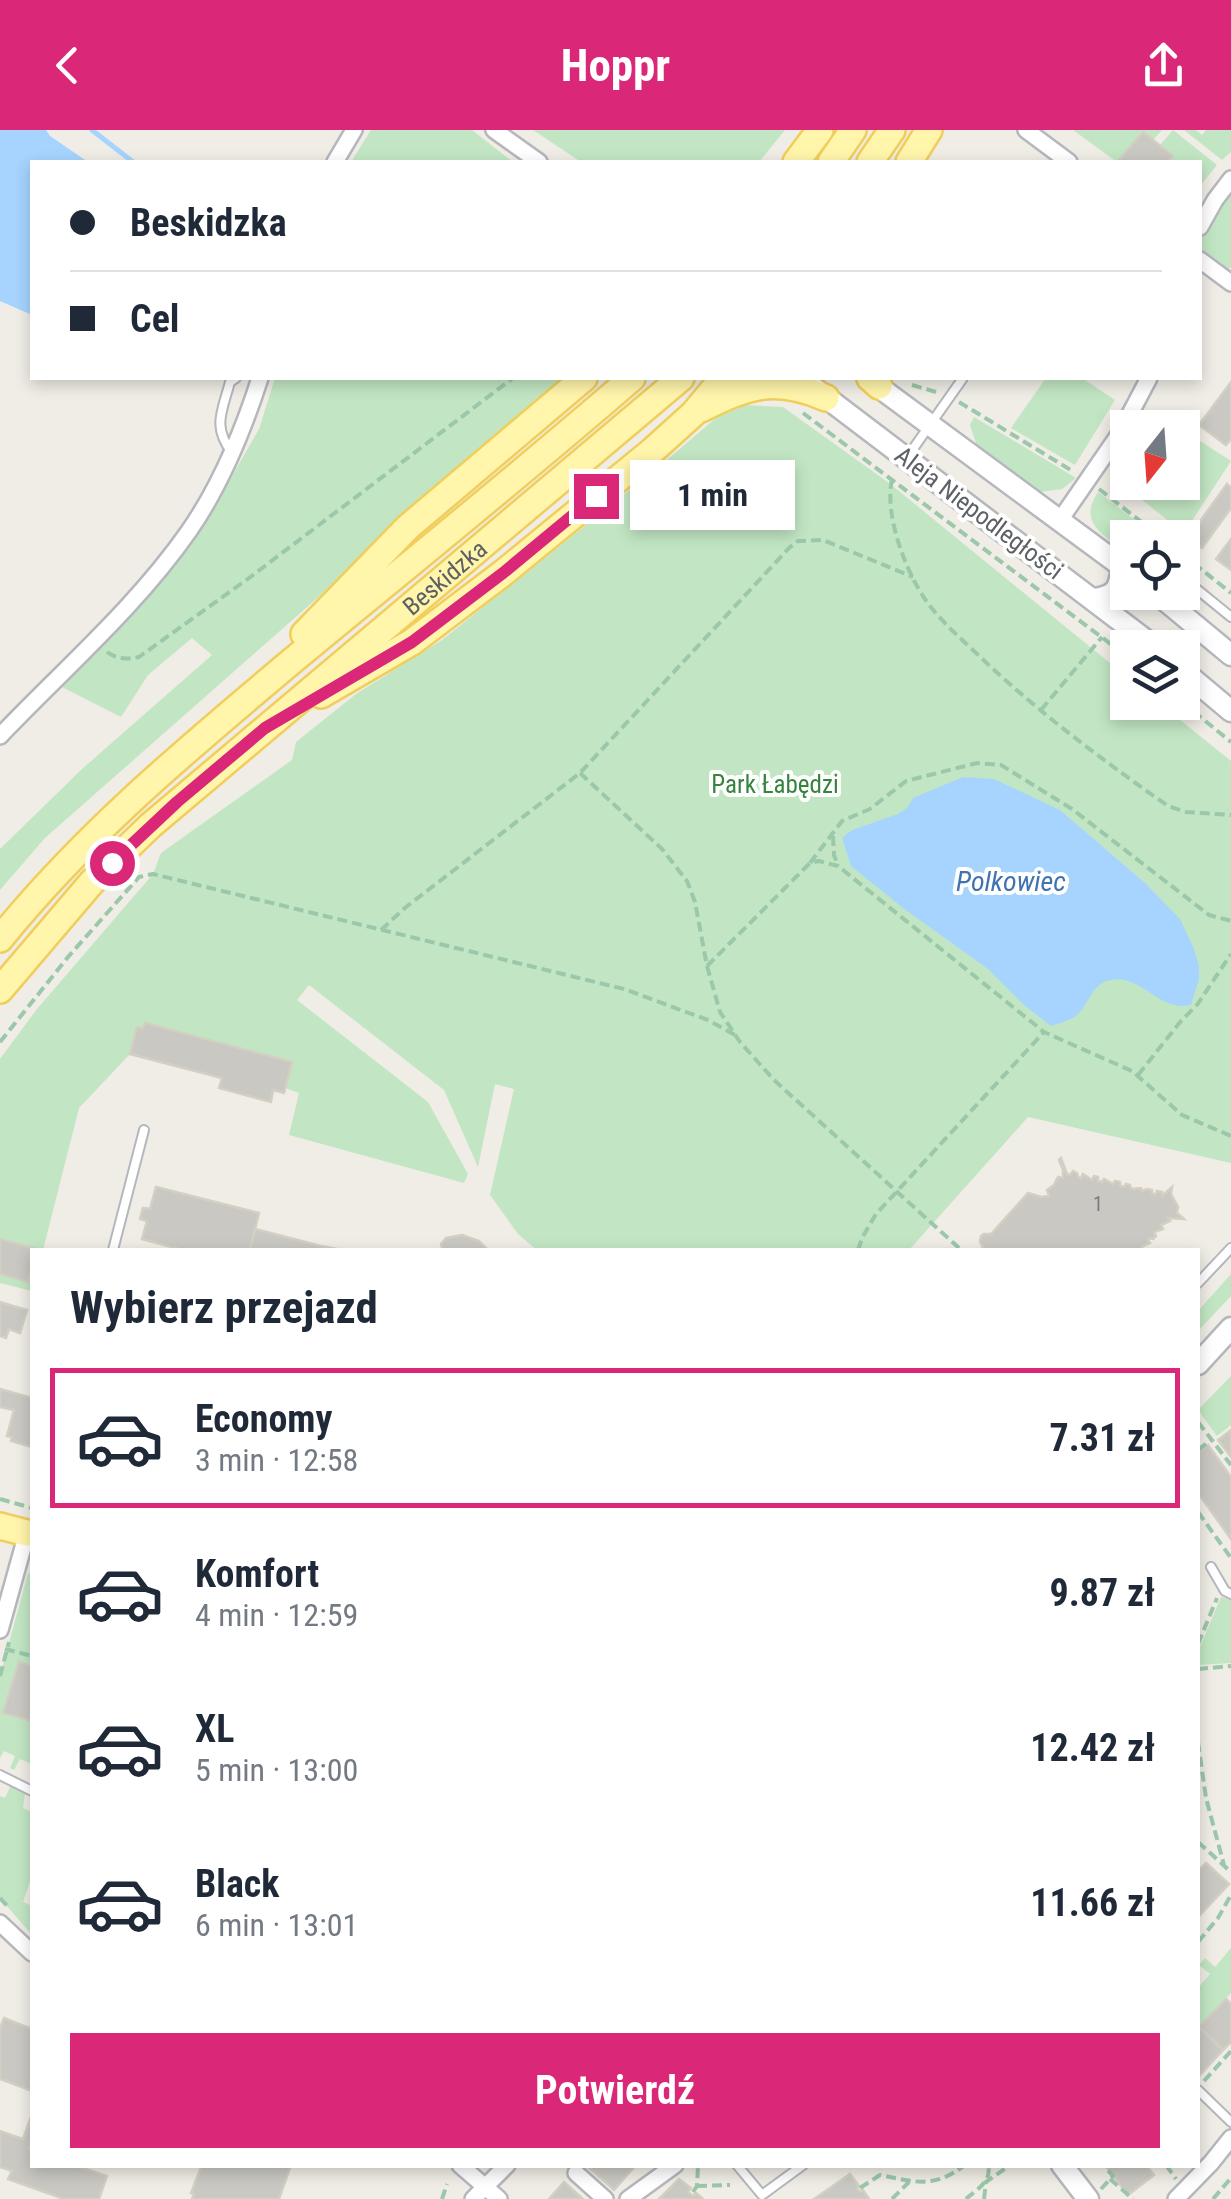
<!DOCTYPE html>
<html lang="pl">
<head>
<meta charset="utf-8">
<style>
  body { margin:0; font-family:"Roboto Condensed",sans-serif; background:#f2f2f3; color:#1f2937; height:100vh; display:flex; flex-direction:column; font-size:38px; white-space:nowrap }
  * { box-sizing:border-box; margin:0 }
  p { font-size:32px; color:#747a83 }
  .icon { flex:none; width:55px; height:55px; fill:none; stroke:currentColor; stroke-width:2; stroke-linecap:round; stroke-linejoin:round }
  .map { position:relative; flex:1; overflow:hidden }
  .panel { position:absolute; left:30px; top:1118px; width:1170px; height:920px; display:flex; flex-direction:column; background:#fff; border-radius:0px; box-shadow:0 5px 15px #0003 }
  .panel>* { flex:none }
  .guide { position:absolute; left:30px; top:30px; width:1172px; height:220px; border-radius:0px; box-shadow:0 5px 15px #0003; display:grid; align-content:center; height:220px; padding:0 40px; background:#fff }
  .needle { width:65px; rotate:197deg }
  .controls { position:absolute; left:1110px; top:280px; display:grid; gap:20px }
  .controls a { display:grid; place-items:center; width:90px; height:90px; border-radius:0px; background:#fff; box-shadow:0 5px 15px #0003; font-size:50px }
  .end { position:absolute; width:45px; height:45px; margin:-22px; border:12px solid #db2777; background:#fff; box-shadow:0 0 0 5px #fff }
  .from { border-radius:50% }
  .bubble { position:absolute; height:70px; border-radius:0px; background:#fff; box-shadow:0 5px 15px #0003; font-size:32px; font-weight:700; line-height:70px; text-align:center }
  .guide b { display:flex; align-items:center; gap:35px; height:95px; font-size:38px }
  .guide b+b { border-top:2px solid #e0e1e3 }
  .guide i { width:25px; height:25px; background:#1f2937 }
  ul { padding:0; list-style:none }
  li { display:flex; align-items:center; gap:30px; height:140px; margin:0 20px 15px; padding:0 20px; border:5px solid transparent; border-radius:0px }
  li div { flex:1 }
  li b { display:block; font-size:38px }
  li em { font-style:normal; font-weight:700 }
  li.active { border-color:#db2777 }
  li>.icon { width:90px; height:90px; stroke-width:1.5 }
  h2 { padding:0 40px; font-size:45px; line-height:120px }
  .action { display:flex; gap:20px; margin-top:auto; padding:20px 40px }
  .action a { flex:1; height:115px; border-radius:0px; background:#db2777; color:#fff; font-size:40px; font-weight:700; line-height:115px; text-align:center }
  header { display:flex; justify-content:space-between; align-items:center; height:130px; padding:0 40px; background:#db2777; color:#fff; font-size:45px; font-weight:700 }
  .map>svg:first-child { display:block }
  .green { fill:#c2e6c3 }
  .water { fill:#a6d4ff }
  .lines { fill:none; stroke-linecap:round; stroke-linejoin:round }
  .stream { stroke:#a6d4ff; stroke-width:5 }
  .building { fill:#cac8c2; stroke:#d4cfc3; stroke-width:2.5 }
  .service-casing { stroke:#b5b7bc; stroke-width:12 }
  .minor-casing { stroke:#b5b7bc; stroke-width:20 }
  .tertiary-casing { stroke:#b5b7bc; stroke-width:25 }
  .primary-casing { stroke:#f1ce5c; stroke-width:30 }
  .path { stroke:#9bc7aa; stroke-width:4; stroke-dasharray:10 5; stroke-linecap:butt }
  .service { stroke:#fff; stroke-width:8 }
  .minor { stroke:#fff; stroke-width:15 }
  .tertiary { stroke:#fff; stroke-width:20 }
  .primary { stroke:#fff5ab; stroke-width:25 }
  .route { stroke:#db2777; stroke-width:12 }
  .labels { text-anchor:middle; dominant-baseline:central; stroke-width:8; stroke-linejoin:round; paint-order:stroke }
  .number-label { font-size:20px; fill:#787a7c }
  .street-label { font-size:25px; fill:#5d6065; stroke:#fff }
  .park-label { font-size:25px; fill:#35843d; stroke:#fff }
  .water-label { font-size:28px; font-style:italic; fill:#4273b1; stroke:#fff }
</style>
</head>
<body>
<header><svg class="icon" aria-label="back" viewBox="0 0 24 24"><path d="M15 5l-7 7 7 7"/></svg>Hoppr<svg class="icon" aria-label="share" viewBox="0 0 24 24"><path d="M12 15V3M7 8l5-5 5 5M5 13v7h14v-7"/></svg></header>
<div class="map">
<svg width="1231" height="2069" viewBox="0 0 1231 2069">
  <rect width="100%" height="100%" fill="#efede5"/>
  <g class="green">
    <polygon points="371,0 472,0 513,32 351,32"/>
    <polygon points="533,0 785,0 759,32 581,32"/>
    <polygon points="1073,0 1162,0 1153,10 1142,2 1117,32"/>
    <polygon points="1173,0 1217,35 1200,56 1200,32 1167,32 1172,26 1160,15"/>
    <polygon points="1184,0 1196,0 1202,5 1206,0 1231,0 1231,22 1222,30"/>
    <path d="M1231 65V137L1227 140 1200 119C1200 95 1216 82 1231 65Z"/>
    <polygon points="275,248 567,248 45,708 0,760 0,719 82,639 212,525 192,508 148,545 121,587 62,557 142,474 211,383 259,299"/>
    <polygon points="1046,248 1082,248 1115,270 1075,335 1011,298"/>
    <polygon points="745,275 783,277 889,353 1127,547 1128,572 1159,573 1231,631 1231,1033 1028,987 909,1120 537,1120 518,1104 490,1065 514,959 495,954 478,1037 444,960 309,855 297,870 428,972 468,1044 464,1053 289,1005 299,963 285,958 292,932 145,893 143,898 137,897 130,924 79,978 43,1120 32,1120 32,1161 0,1153 0,929 37,879 153,744 161,723 292,630 296,612 356,564 442,510 662,334 716,288"/>
    <polygon points="974,287 1076,348 1062,359 1040,362 977,316 970,295"/>
    <polygon points="1183,300 1231,331 1184,403 1123,355 1127,347 1128,352 1182,352"/>
    <path d="M1098 362 1157 407 1128 408 1127 423C1105 406 1077 393 1098 362Z"/>
    <polygon points="1231,1144 1231,1166 1198,1201 1198,1181"/>
    <polygon points="1231,1246 1231,1295 1217,1306 1198,1280"/>
    <polygon points="28,1443 32,1444 32,1536 19,1533 3,1583 32,1591 32,1634 20,1629 14,1640 10,1638 15,1626 4,1621 0,1628 0,1546"/>
    <polygon points="1221,1467 1231,1470 1231,1533 1198,1535 1198,1522"/>
    <polygon points="11,1655 25,1663 23,1678 32,1682 32,1746 23,1772 32,1776 32,1805 0,1768 0,1666 5,1668"/>
    <polygon points="1231,1818 1231,1863 1198,1899 1198,1858 1210,1844 1199,1835 1205,1828 1215,1837"/>
  </g>
  <g class="water">
    <polygon points="0,0 46,0 50,6 88,32 32,32 32,185 0,171"/>
    <path d="M963 647 994 649 1060 680 1145 753 1180 789 1194 819 1199 836V849L1191 875C1159 883 1142 844 1111 850 1093 853 1090 871 1079 883 1073 890 1060 893 1051 896L1024 875 988 839 903 778 851 736 842 708 852 700 898 684 908 677 913 668Z"/>
  </g>
  <g class="lines">
    <polyline class="stream" points="92,0 133,32"/>
  </g>
  <g class="building">
    <polygon points="1143,2 1173,26 1167,32 1117,32"/>
    <polygon points="1231,252 1231,309 1226,315 1199,295"/>
    <polygon points="1227,354 1231,358 1231,378 1202,418 1188,408"/>
    <polygon points="1231,409 1231,440 1216,429"/>
    <polygon points="145,893 292,932 284,963 273,960 271,972 219,958 222,948 130,924 137,897 143,898"/>
    <polygon points="1061,1028 1067,1044 1070,1045 1073,1041 1077,1043 1078,1047 1081,1048 1083,1044 1092,1050 1094,1046 1098,1047 1098,1051 1102,1052 1104,1049 1113,1054 1115,1051 1120,1052 1120,1056 1124,1057 1126,1054 1130,1055 1131,1059 1141,1058 1142,1061 1147,1059 1152,1060 1152,1063 1155,1065 1157,1061 1162,1062 1162,1066 1172,1057 1171,1064 1178,1077 1177,1083 1184,1089 1168,1088 1170,1091 1161,1095 1163,1099 1154,1102 1156,1106 1153,1109 1150,1108 1148,1110 1150,1113 1141,1117 1143,1120 981,1120 983,1117 980,1112 981,1106 984,1104 991,1104 1028,1063 1041,1067 1049,1066 1047,1060 1054,1055 1058,1047 1063,1048 1063,1040 1059,1030"/>
    <polygon points="156,1057 259,1083 250,1120 183,1120 142,1109 147,1091 140,1089 143,1078 150,1079"/>
    <polygon points="255,1099 321,1116 342,1120 250,1120"/>
    <polygon points="462,1105 479,1111 488,1120 444,1120 442,1118 441,1114 446,1108"/>
    <polygon points="0,1109 37,1119 32,1120 32,1135 28,1152 0,1144"/>
    <polygon points="0,1172 27,1180 20,1203 9,1199 6,1208 0,1206"/>
    <polygon points="0,1259 32,1268 32,1317 11,1311 12,1307 7,1306 14,1280 0,1277"/>
    <polygon points="1231,1300 1231,1327 1218,1310"/>
    <polygon points="1208,1315 1231,1347 1231,1409 1198,1363 1198,1322"/>
    <polygon points="19,1532 32,1536 32,1591 3,1583"/>
    <polygon points="1206,1733 1229,1754 1198,1787 1198,1741"/>
    <polygon points="1226,1869 1231,1874 1231,1912 1223,1920 1199,1897"/>
    <polygon points="4,1888 32,1899 32,1961 0,1949 0,1898"/>
    <polygon points="1199,1897 1223,1920 1200,1945 1198,1943"/>
    <polygon points="32,1984 32,2010 29,2019 32,2021 32,2035 73,2035 107,2046 99,2069 64,2069 8,2049 12,2041 0,2037 0,2001 23,2009"/>
    <polygon points="202,2035 291,2035 279,2069 192,2069 194,2064 191,2063"/>
    <polygon points="586,2035 636,2035 614,2060"/>
    <polygon points="1105,2035 1146,2035 1154,2045 1128,2065"/>
    <polygon points="850,2044 859,2056 857,2058 860,2062 863,2060 869,2069 814,2069"/>
    <polygon points="679,2049 691,2058 688,2062 693,2066 696,2063 703,2069 659,2069"/>
    <polygon points="564,2052 583,2069 549,2069"/>
  </g>
  <g class="lines">
    <g class="service-casing">
      <g id="service">
        <path d="M232 323C212 296 222 282 230 252L236 248"/>
        <polyline points="908,326 963,248"/>
        <polyline points="1182,459 1188,452 1231,487"/>
        <polyline points="113,1120 144,1000"/>
        <polyline points="1198,1153 1231,1118"/>
        <polyline points="1211,1437 1225,1461 1231,1464"/>
        <polyline points="0,1645 32,1661"/>
        <polyline points="1198,1960 1231,1992"/>
        <polyline points="737,2035 762,2065 803,2035"/>
      </g>
    </g>
    <g class="minor-casing">
      <g id="minor">
        <polyline points="494,0 539,32"/>
        <polyline points="1026,0 1069,32"/>
        <polyline points="335,32 354,0"/>
        <polyline points="1200,97 1215,70 1231,49"/>
        <polyline points="1200,130 1231,153"/>
        <polyline points="1060,390 1120,303 1149,248"/>
        <path d="M0 606C64 539 136 477 189 401 221 355 243 301 260 248"/>
        <polyline points="0,1500 27,1403"/>
        <polyline points="0,1793 32,1823"/>
        <polyline points="460,2035 499,2069"/>
        <polyline points="576,2043 605,2069"/>
        <polyline points="473,2069 507,2035"/>
        <polyline points="628,2069 675,2035"/>
        <polyline points="1176,2069 1211,2033 1231,2008"/>
      </g>
    </g>
    <g class="tertiary-casing">
      <g id="tertiary">
        <polyline points="868,249 1128,441"/>
        <polyline points="815,259 1156,518"/>
        <polyline points="1155,462 1231,525"/>
        <path d="M1094 469C1116 466 1119 459 1122 438"/>
        <polyline points="1182,540 1231,581"/>
        <polyline points="1198,1234 1231,1198"/>
        <polyline points="1062,2035 1088,2069"/>
      </g>
    </g>
    <g class="primary-casing">
      <g id="primary">
        <polyline points="796,32 820,0"/>
        <polyline points="831,32 853,0"/>
        <polyline points="870,32 892,0"/>
        <polyline points="909,32 929,0"/>
        <polyline points="870,248 879,256"/>
        <path d="M701 279C749 255 775 246 826 268"/>
        <polyline points="304,504 408,397 584,248"/>
        <polyline points="321,565 412,512 503,443 652,321 693,284 723,248"/>
        <path d="M0 809C84 705 185 621 286 536 402 440 519 346 632 248"/>
        <path id="s1" d="M0 860 92 752 151 695 681 248"/>
        <polyline points="0,1396 27,1403"/>
      </g>
    </g>
    <g class="path">
      <polyline points="912,255 936,262"/>
      <polyline points="959,272 1074,342"/>
      <polyline points="803,283 1128,527"/>
      <path d="M892 349C884 385 906 443 927 472 941 491 958 506 975 522 1034 579 1101 629 1168 676L1186 682 1231 685"/>
      <polyline points="1099,359 1162,408"/>
      <polyline points="1182,424 1231,463"/>
      <path d="M107 522C118 530 127 529 139 527L249 448 513 248"/>
      <polyline points="1182,572 1231,612"/>
      <polyline points="1041,580 1102,507"/>
      <polyline points="580,643 662,719 687,751 695,772 707,836 720,882 740,912 774,950 959,1118"/>
      <polyline points="833,706 834,725 838,736"/>
      <polyline points="810,733 842,691 870,679 906,651 977,633 1001,635 1072,679 1209,785 1231,791"/>
      <polyline points="381,800 406,777 580,643 789,418 798,411 823,410 913,447"/>
      <polyline points="707,836 810,733 819,731 838,736 1044,902 1132,941 1182,985 1231,1006"/>
      <polyline points="0,912 68,827 139,747 153,744 624,859 708,890 735,905"/>
      <polyline points="1138,945 1181,891 1197,875 1231,824"/>
      <polyline points="858,1120 862,1108 876,1084 1044,902"/>
      <polyline points="1198,1292 1231,1335"/>
      <polyline points="1198,1320 1211,1310"/>
      <polyline points="0,1369 32,1378"/>
      <polyline points="1198,1382 1231,1428"/>
      <polyline points="1198,1514 1217,1468"/>
      <polyline points="5,1519 32,1526"/>
      <polyline points="1198,1539 1231,1536"/>
      <polyline points="0,1546 9,1512"/>
      <polyline points="1198,1612 1206,1668 1224,1735"/>
      <polyline points="1198,1712 1231,1742"/>
      <polyline points="0,1768 10,1779"/>
      <polyline points="1198,1812 1218,1788 1231,1765"/>
      <polyline points="1204,1951 1231,1921"/>
      <polyline points="1166,2035 1176,2049"/>
      <polyline points="1110,2049 1133,2069"/>
      <polyline points="697,2056 730,2055"/>
      <path d="M860 2058 880 2045C915 2052 934 2059 965 2035"/>
      <polyline points="1101,2059 1113,2046 1103,2035"/>
      <polyline points="693,2062 697,2056 698,2035"/>
      <polyline points="442,2069 447,2054"/>
      <polyline points="892,2069 909,2052"/>
      <path d="M966 2069C977 2059 992 2052 988 2035"/>
      <polyline points="984,2069 986,2052 1010,2035"/>
      <polyline points="1213,2069 1231,2048"/>
    </g>
    <use href="#service" class="service"/>
    <use href="#minor" class="minor"/>
    <use href="#tertiary" class="tertiary"/>
    <use href="#primary" class="primary"/>
  </g>
  <g class="lines">
    <polyline class="route" points="112,733 177,672 265,598 412,512 503,443 596,366"/>
  </g>
  <g class="labels">
    <g class="number-label">
      <text x="1098" y="1074">1</text>
    </g>
    <g class="street-label">
      <text transform="translate(979 383) rotate(37)">Aleja Niepodległości</text>
      <text stroke="none"><textPath href="#s1" startOffset="608">Beskidzka</textPath></text>
    </g>
    <g class="park-label">
      <text x="775" y="654">Park Łabędzi</text>
    </g>
    <g class="water-label">
      <text x="1011" y="751">Polkowiec</text>
    </g>
  </g>
</svg>
<div class="controls">
<a><svg class="needle" viewBox="-14 -14 28 28"><path d="M0-13l5 13h-10z" fill="#e53935"/><path d="M0 13l5-13h-10z" fill="#747a83"/></svg></a>
<a><svg class="icon" aria-label="locate" viewBox="0 0 24 24"><circle cx="12" cy="12" r="6"/><path d="M12 2v4M12 18v4M2 12h4M18 12h4"/></svg></a>
<a><svg class="icon" aria-label="layers" viewBox="0 0 24 24"><path d="M12 4l9 5-9 5-9-5zM3 14l9 5 9-5"/></svg></a>
</div>
<i class="end from" style="left:112px;top:733px"></i>
<i class="end" style="left:596px;top:366px"></i>
<div class="bubble" style="left:630px;top:330px;width:165px">1 min</div>
<div class="guide">
<b><i class="from"></i>Beskidzka</b>
<b><i></i>Cel</b>
</div>
<section class="panel">
<h2>Wybierz przejazd</h2>
<ul>
<li class="active"><svg class="icon" aria-label="car" viewBox="0 0 24 24"><path d="M5 17H2v-5l4-1 3-4h7l3 4 3 1v5h-3M9 17h6M6 11h13"/><circle cx="7" cy="17" r="2"/><circle cx="17" cy="17" r="2"/></svg><div><b>Economy</b><p>3 min · 12:58</p></div><em>7.31 zł</em></li>
<li><svg class="icon" aria-label="car" viewBox="0 0 24 24"><path d="M5 17H2v-5l4-1 3-4h7l3 4 3 1v5h-3M9 17h6M6 11h13"/><circle cx="7" cy="17" r="2"/><circle cx="17" cy="17" r="2"/></svg><div><b>Komfort</b><p>4 min · 12:59</p></div><em>9.87 zł</em></li>
<li><svg class="icon" aria-label="car" viewBox="0 0 24 24"><path d="M5 17H2v-5l4-1 3-4h7l3 4 3 1v5h-3M9 17h6M6 11h13"/><circle cx="7" cy="17" r="2"/><circle cx="17" cy="17" r="2"/></svg><div><b>XL</b><p>5 min · 13:00</p></div><em>12.42 zł</em></li>
<li><svg class="icon" aria-label="car" viewBox="0 0 24 24"><path d="M5 17H2v-5l4-1 3-4h7l3 4 3 1v5h-3M9 17h6M6 11h13"/><circle cx="7" cy="17" r="2"/><circle cx="17" cy="17" r="2"/></svg><div><b>Black</b><p>6 min · 13:01</p></div><em>11.66 zł</em></li>
</ul>
<div class="action"><a>Potwierdź</a></div>
</section>
</div>
</body>
</html>
